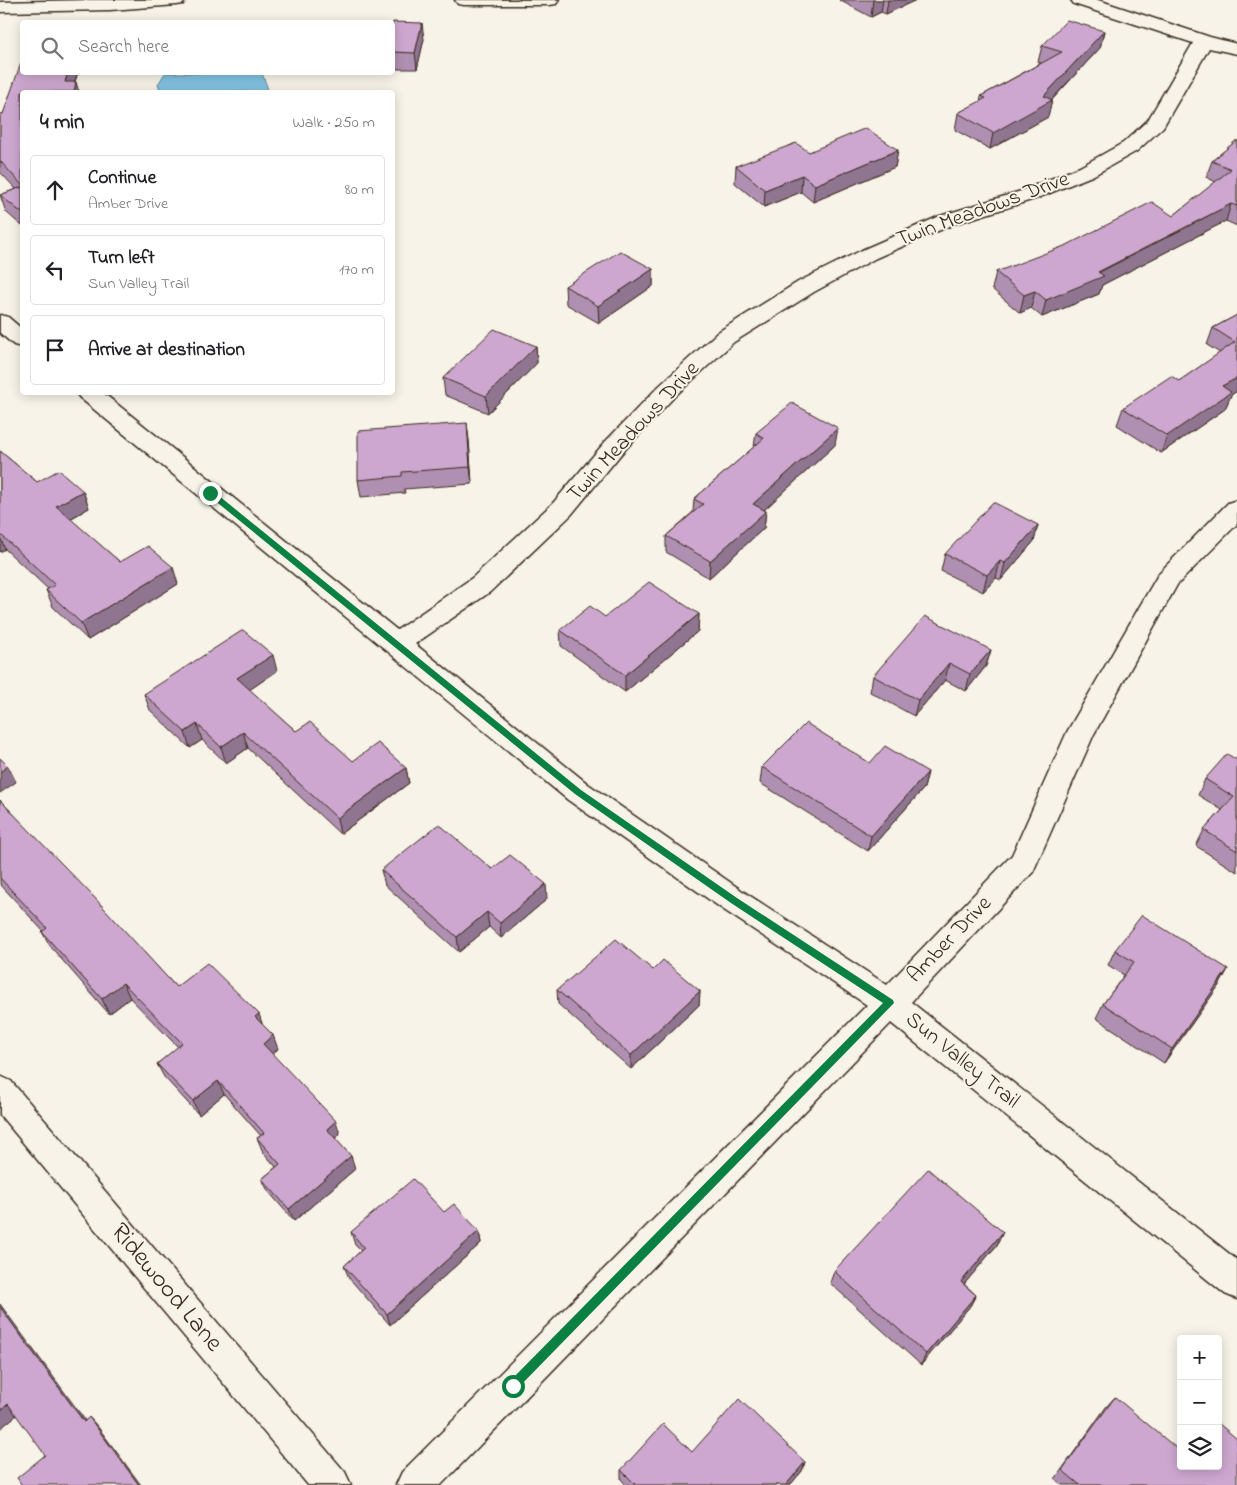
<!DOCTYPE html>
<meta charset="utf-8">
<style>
:root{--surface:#fff;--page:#f6f6f6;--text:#202124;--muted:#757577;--line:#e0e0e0}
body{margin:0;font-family:"Indie Flower",sans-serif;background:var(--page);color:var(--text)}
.controls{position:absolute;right:15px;bottom:15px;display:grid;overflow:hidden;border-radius:5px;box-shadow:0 2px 12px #0003}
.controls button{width:45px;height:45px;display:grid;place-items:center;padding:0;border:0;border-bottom:1px solid var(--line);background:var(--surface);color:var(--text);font:25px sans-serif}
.stop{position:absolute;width:15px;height:15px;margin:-11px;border:4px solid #0b8043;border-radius:50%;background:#fff}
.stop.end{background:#0b8043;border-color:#fff;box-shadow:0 1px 5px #0008}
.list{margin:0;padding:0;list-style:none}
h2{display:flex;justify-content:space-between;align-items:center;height:65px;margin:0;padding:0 20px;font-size:21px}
h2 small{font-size:16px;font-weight:400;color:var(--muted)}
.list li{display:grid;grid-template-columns:32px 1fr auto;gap:15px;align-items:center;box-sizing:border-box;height:70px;margin:0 10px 10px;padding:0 10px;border:1px solid var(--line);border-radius:5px}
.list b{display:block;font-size:19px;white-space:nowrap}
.list p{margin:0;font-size:16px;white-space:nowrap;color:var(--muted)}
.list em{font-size:16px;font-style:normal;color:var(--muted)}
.icon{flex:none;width:28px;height:28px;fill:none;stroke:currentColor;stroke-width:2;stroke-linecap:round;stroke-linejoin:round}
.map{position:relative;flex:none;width:1237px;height:1485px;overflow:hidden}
.search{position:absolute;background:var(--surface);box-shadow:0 2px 12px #0003;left:20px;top:20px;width:375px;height:55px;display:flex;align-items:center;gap:12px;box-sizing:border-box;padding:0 18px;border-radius:5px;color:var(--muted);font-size:19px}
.panel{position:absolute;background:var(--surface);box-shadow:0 2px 12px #0003;left:20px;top:90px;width:375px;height:305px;border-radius:5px}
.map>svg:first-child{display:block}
.water{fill:#81c2e1;stroke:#658593}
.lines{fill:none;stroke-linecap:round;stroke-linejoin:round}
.minor-casing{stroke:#3b2a1e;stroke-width:3}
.minor{fill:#f7f3e8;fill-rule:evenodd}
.wall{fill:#b090b2;stroke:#3b2a1e}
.shaded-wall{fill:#907591;stroke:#3b2a1e}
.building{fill:#cda7cf;stroke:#3b2a1e}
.route{fill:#0b8043}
.labels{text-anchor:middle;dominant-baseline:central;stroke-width:4;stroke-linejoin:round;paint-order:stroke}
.street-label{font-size:22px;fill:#3b2a1e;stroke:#f7f3e8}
.near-street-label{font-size:26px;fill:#3b2a1e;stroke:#f7f3e8}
</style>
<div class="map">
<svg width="1237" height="1485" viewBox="0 0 1237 1485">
<rect width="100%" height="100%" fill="#f7f3e8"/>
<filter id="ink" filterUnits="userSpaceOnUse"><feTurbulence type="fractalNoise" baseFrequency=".02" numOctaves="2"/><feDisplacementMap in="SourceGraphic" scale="10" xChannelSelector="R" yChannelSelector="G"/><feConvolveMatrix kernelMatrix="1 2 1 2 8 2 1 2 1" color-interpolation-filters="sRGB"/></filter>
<g filter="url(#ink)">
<!-- water -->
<polygon class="water" points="165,73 262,73 269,92 161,92 158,84"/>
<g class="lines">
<defs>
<g id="minor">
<polygon points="93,0 186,0 183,4 177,5 110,10 0,12 0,2"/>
<polygon points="455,0 559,0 556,4 550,5 464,5 458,4"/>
<polygon points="1071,0 1098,0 1210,37 1237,44 1237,54 1209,48 1163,127 1137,151 1094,175 1035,199 954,224 876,258 814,292 734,342 674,397 621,454 571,515 490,592 415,644 588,784 744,892 887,985 1012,855 1067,732 1159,573 1228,503 1237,500 1237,524 1177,585 1094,734 1033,872 911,1002 1237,1260 1237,1299 1225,1294 891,1023 441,1485 396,1485 402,1472 867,1005 724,910 568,800 79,397 76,392 102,392 397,630 472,578 553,503 605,442 658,387 718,332 798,282 862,250 940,216 1021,191 1080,167 1123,143 1148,120 1193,43 1074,4"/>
<polygon points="0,315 8,317 22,329 22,347 14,345 0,333"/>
<polygon points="0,1076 11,1081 345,1472 351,1485 308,1485 0,1115"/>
</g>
</defs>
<!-- minor casing -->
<use href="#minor" class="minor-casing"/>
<!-- minor -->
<use href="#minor" class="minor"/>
</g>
<!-- wall -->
<g class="wall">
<polygon points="839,0 916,0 886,14 881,12 871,17"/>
<polygon points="392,24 424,39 417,69 392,69"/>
<polygon points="1104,31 1100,48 1052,100 1048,117 990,149 955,130 958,113 980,102 981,96 1041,63 1038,62 1042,46"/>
<polygon points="22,72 78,72 75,82 22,92 22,226 6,212 0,195 16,189 0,172 0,114 3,114"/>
<polygon points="1237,140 1237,226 1226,221 1102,285 1099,294 1042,317 1031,308 1020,313 992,289 996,272 1173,216 1216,182 1206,177 1212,161"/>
<polygon points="898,150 895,167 813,202 801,192 764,207 735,183 736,166 809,152"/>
<polygon points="653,269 653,286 599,323 566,304 565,286"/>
<polygon points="1237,315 1237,391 1231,395 1225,409 1161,453 1117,425 1123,408 1179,381 1220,353 1207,345 1213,328"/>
<polygon points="536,346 537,363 488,413 445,395 443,378"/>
<polygon points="756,433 835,445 764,510 766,511 764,528 709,578 666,552 666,536 693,512 694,499 754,447"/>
<polygon points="469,440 472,484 404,489 405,493 361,497 358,480"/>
<polygon points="0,451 37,482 83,491 89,508 70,519 120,562 178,584 88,640 53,607 46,590 48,589 5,549 0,552"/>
<polygon points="1038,525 1034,541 1001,580 996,578 983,592 941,571 945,554"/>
<polygon points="699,614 698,631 625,692 561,646 560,630 605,617"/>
<polygon points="991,650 986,666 966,691 945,680 914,716 870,692 873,676"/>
<polygon points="277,671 249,690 296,731 353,761 406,768 409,783 340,834 248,748 226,763 202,740 190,748 150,710 144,694"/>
<polygon points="1237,760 1237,872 1196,846 1204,830 1222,810 1198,795 1205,779"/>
<polygon points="870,763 928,772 924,788 868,851 760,783 762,767"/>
<polygon points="0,800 176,987 262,1024 278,1049 272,1054 340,1134 335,1139 351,1156 355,1169 294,1221 268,1191 262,1179 276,1167 263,1152 257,1138 261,1136 224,1094 199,1115 164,1077 157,1064 178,1047 130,998 109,1014 50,946 42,932 43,931 0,884"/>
<polygon points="492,869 547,899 501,938 489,927 459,952 385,885 381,870"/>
<polygon points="1115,950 1228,969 1220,984 1164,1063 1096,1018 1103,1004 1124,975 1108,965"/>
<polygon points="653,970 700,991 699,1005 631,1069 558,1004 557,990"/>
<polygon points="444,1212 479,1231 481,1243 390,1325 349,1278 344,1266 361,1251 355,1245 351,1232"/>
<polygon points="1003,1232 997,1245 964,1284 976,1295 970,1306 921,1365 830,1283 834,1271"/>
<polygon points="1115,1397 1181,1466 1237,1485 1062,1485 1055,1479 1106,1407"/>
<polygon points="692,1452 805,1462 802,1471 790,1485 626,1485 621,1479 621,1470"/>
</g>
<!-- shaded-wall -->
<g class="shaded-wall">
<polygon points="873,0 883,0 881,12 871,17"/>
<polygon points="888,0 916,0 886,14"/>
<polygon points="422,23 424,39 417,69 415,53"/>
<polygon points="1104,31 1100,48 1051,100 1052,100 1048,117 990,149 993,133 1044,96"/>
<polygon points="68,72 78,72 71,92 65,82"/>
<polygon points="76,82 79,92 74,92"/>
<polygon points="898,150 895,167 813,202 815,185"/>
<polygon points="802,175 801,192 764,207 765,190"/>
<polygon points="1231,204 1226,221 1102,285 1099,294 1042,317 1046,300"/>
<polygon points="653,269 653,286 599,323 598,306"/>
<polygon points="1035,291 1031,308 1020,313 1024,295"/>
<polygon points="536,346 537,363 488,413 486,396"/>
<polygon points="1237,378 1237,391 1231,395 1225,409 1161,453 1167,436 1222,386"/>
<polygon points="467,423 469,440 472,484 470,467"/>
<polygon points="838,428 835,445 752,521 753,504"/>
<polygon points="83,491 89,508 63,523 56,506"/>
<polygon points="766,511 764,528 709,578 710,561"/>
<polygon points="1038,525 1034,541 1001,580 1005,563"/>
<polygon points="0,537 5,549 0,552"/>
<polygon points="1000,561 996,578 983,592 987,575"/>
<polygon points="173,567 178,584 88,640 81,623"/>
<polygon points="699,614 698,631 625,692 625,675"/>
<polygon points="991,650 986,666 966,691 970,674"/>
<polygon points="273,655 277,671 242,695 237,678"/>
<polygon points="949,663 945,680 914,716 918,700"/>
<polygon points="197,724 202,740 190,748 185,732"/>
<polygon points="243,732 248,748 226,763 221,747"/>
<polygon points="8,766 16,782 0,793 0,772"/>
<polygon points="406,768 409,783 340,834 337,818"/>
<polygon points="928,772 924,788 868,851 871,836"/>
<polygon points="546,884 547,899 501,938 500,923"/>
<polygon points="487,912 489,927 459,952 457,937"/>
<polygon points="1228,969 1220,984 1164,1063 1172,1049"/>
<polygon points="123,983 130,998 109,1014 102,999"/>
<polygon points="700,991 699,1005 631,1069 631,1055"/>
<polygon points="259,1014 264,1029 255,1017"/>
<polygon points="273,1035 278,1049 268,1057 263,1044"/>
<polygon points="218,1081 224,1094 199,1115 193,1101"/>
<polygon points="336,1121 340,1134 331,1142 327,1129"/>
<polygon points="351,1156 355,1169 294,1221 289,1209"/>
<polygon points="479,1231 481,1243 390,1325 387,1314"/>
<polygon points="1003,1232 997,1245 956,1294 961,1282"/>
<polygon points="976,1295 970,1306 921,1365 926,1354"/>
<polygon points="0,1304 93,1431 84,1422 0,1307"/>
<polygon points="8,1404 18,1414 0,1429 0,1411"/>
<polygon points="89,1417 98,1427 141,1485 139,1485"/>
<polygon points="805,1462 802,1471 790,1485 786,1485"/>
</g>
<!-- building -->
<g class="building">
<polygon points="1067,20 1104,31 1044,96 1052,100 993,133 958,113 986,98 981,96 1062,52 1042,46"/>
<polygon points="393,22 422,23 415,53 392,52"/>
<polygon points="22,60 22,72 68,72 65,82 76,82 74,92 22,92 22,185 0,161 0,114 3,114"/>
<polygon points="866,128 898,150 815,185 802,175 765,190 736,166 796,143 809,152"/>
<polygon points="1237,140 1237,206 1231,204 1098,272 1104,276 1046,300 1035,291 1024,295 996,272 1067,245 1152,202 1173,216 1231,169 1212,161"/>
<polygon points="22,187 22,213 0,195"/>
<polygon points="620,251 653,269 598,306 565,286"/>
<polygon points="1237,315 1237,378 1222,386 1231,392 1167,436 1123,408 1171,376 1179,381 1235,342 1213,328"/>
<polygon points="494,329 536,346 486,396 443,378"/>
<polygon points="792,403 838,428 753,504 766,511 710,561 666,536 703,504 694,499 764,438 756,433"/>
<polygon points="467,423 470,467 402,472 402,476 358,480 358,431"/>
<polygon points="0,451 37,482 59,470 83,491 56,506 120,562 148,546 173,567 81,623 46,590 55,585 0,534"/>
<polygon points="993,502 1038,525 1005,563 1000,561 987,575 945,554"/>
<polygon points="649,582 699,614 625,675 560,630 590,606 605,617"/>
<polygon points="925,616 991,650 970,674 949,663 918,700 873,676"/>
<polygon points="243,630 273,655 237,678 296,731 310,722 353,761 378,743 406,768 337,818 243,732 221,747 197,724 185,732 144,694"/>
<polygon points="806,723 870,763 885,746 928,772 871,836 762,767"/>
<polygon points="1227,754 1237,760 1237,851 1204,830 1234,797 1205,779"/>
<polygon points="0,758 8,766 0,772"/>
<polygon points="0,800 93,896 176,987 207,963 259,1014 255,1017 273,1035 263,1044 336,1121 327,1129 351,1156 289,1209 262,1179 280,1164 257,1138 264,1133 218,1081 193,1101 157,1064 182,1043 123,983 102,999 42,932 47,928 0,878"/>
<polygon points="439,824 492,869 510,855 546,884 500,923 487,912 457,937 381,870"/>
<polygon points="1142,915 1228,969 1172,1049 1103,1004 1134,962 1115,950"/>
<polygon points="616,939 653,970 663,960 700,991 631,1055 557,990"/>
<polygon points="928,1169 1003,1232 961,1282 976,1295 926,1354 834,1271"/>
<polygon points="413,1179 444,1212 454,1204 479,1231 387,1314 344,1266 364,1248 351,1232"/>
<polygon points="0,1307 84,1422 89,1417 139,1485 22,1485 17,1478 45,1455 8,1404 0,1411"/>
<polygon points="1115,1397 1181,1452 1181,1466 1218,1466 1218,1423 1237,1439 1237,1485 1080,1485 1062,1470"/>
<polygon points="739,1399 805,1462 786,1485 636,1485 621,1470 663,1424 692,1452"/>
</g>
</g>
<!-- route -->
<polygon class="route" points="208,491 213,491 581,790 737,898 893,1000 894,1003 517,1389 513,1391 509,1389 507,1386 509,1382 883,1003 731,903 575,794 208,495"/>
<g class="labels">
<!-- street labels -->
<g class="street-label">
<text transform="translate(983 210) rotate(-20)">Twin Meadows Drive</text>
<text transform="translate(634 432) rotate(-47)">Twin Meadows Drive</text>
<text transform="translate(950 940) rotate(-46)">Amber Drive</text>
<text transform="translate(962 1061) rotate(39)">Sun Valley Trail</text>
</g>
<!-- near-street labels -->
<g class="near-street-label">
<text transform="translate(166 1288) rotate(50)">Ridewood Lane</text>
</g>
</g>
</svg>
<div class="controls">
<button>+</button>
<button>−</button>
<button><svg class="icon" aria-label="layers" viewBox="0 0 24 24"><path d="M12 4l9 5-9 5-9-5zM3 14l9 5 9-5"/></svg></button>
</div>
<div class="stop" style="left:513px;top:1386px"></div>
<div class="stop end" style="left:210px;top:493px"></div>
<div class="search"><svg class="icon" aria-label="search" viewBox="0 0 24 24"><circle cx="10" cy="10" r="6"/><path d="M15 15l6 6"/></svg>Search here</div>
<section class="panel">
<h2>4 min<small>Walk · 250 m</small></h2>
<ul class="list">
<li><svg class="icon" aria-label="ahead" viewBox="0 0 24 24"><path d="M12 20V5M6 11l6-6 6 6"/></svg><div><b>Continue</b><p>Amber Drive</p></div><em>80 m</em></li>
<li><svg class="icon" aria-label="left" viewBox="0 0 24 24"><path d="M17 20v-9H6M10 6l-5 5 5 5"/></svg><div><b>Turn left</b><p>Sun Valley Trail</p></div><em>170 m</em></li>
<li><svg class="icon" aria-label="arrive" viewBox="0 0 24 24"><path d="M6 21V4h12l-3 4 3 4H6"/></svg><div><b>Arrive at destination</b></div></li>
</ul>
</section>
</div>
